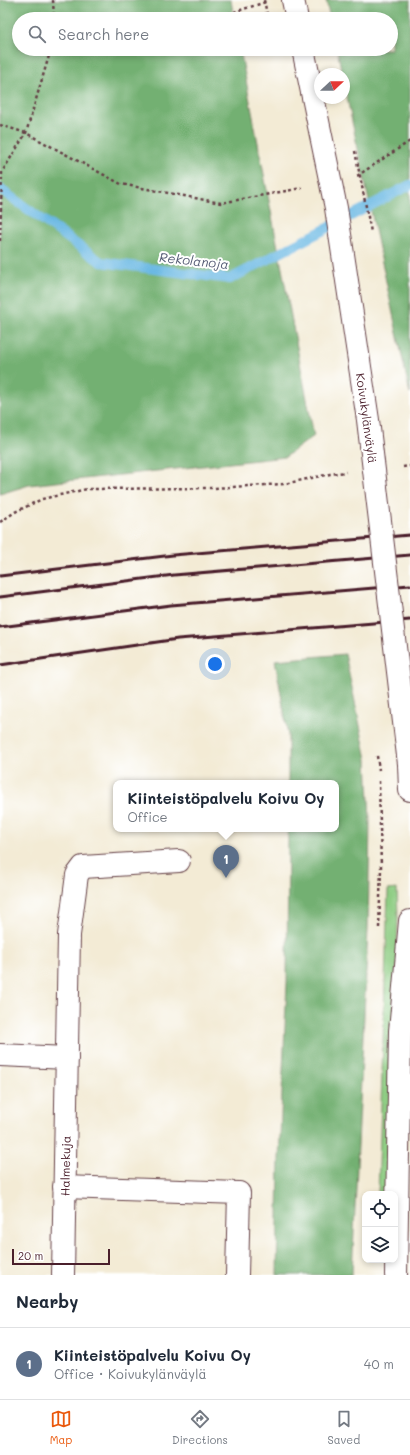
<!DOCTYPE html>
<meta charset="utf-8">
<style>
:root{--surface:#fff;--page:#f2f2f3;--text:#1f2937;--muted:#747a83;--line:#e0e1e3;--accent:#ea580c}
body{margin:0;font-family:Mali,sans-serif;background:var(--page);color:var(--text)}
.controls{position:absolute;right:12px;bottom:12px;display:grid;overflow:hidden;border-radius:8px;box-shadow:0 2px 6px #0003}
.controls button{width:36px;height:36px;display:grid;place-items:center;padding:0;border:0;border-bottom:1px solid var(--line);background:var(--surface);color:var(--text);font:20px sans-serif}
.compass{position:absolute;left:314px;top:68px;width:36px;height:36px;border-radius:50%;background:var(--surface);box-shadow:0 2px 6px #0003;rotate:68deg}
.scale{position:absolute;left:12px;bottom:10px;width:98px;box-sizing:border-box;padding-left:4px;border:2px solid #4a1f2b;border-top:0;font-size:11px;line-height:14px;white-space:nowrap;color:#4a1f2b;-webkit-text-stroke:3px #fff;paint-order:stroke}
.you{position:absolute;left:215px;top:664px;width:14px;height:14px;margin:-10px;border:3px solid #fff;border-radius:50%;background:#1a73e8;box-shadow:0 0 0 6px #1a73e833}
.badge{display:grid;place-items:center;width:26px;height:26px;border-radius:50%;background:var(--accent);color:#fff;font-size:13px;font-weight:700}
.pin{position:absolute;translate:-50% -33px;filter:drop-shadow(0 1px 2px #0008)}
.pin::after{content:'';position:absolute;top:21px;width:14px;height:12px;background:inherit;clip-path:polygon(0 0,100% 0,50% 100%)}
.popup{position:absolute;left:113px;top:780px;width:226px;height:52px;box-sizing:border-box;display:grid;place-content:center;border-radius:8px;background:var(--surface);filter:drop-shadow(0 1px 3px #0005);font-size:13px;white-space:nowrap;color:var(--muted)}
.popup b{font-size:15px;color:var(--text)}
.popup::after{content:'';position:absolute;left:50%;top:100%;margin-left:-8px;border:8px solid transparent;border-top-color:var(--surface)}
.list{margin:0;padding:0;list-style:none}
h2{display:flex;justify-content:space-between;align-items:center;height:52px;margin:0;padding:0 16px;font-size:17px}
h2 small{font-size:13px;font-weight:400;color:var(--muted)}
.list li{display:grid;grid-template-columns:26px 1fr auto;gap:12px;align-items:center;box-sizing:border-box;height:72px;padding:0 16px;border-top:1px solid var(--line)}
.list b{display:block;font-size:15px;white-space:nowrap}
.list p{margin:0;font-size:13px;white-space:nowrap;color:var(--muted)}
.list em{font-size:13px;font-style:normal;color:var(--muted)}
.icon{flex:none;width:22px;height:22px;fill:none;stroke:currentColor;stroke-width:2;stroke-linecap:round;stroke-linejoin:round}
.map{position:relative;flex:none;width:410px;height:1275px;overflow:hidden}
.search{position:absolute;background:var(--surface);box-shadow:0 2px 6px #0003;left:12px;right:12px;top:12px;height:44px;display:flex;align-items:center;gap:10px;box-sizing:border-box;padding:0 14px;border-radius:22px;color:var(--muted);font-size:15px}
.sheet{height:124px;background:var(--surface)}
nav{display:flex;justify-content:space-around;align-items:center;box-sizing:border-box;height:56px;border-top:1px solid var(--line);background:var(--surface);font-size:11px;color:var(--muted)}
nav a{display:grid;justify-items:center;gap:2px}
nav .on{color:var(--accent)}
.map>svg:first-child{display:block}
.green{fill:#8fcd84;stroke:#6c7658}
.forest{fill:#73b072;stroke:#5e684e}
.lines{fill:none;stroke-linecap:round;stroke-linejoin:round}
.stream{stroke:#69b8e3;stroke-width:10}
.minor-casing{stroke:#633e44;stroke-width:24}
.major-casing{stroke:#633e44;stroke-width:24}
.path{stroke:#633e44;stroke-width:2.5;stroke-dasharray:3 3;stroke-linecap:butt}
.minor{stroke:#fff;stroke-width:22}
.major{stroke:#fff;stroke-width:22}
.rail{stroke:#4a1f2b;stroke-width:3}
.major-bridge-casing{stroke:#633e44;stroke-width:24;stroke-linecap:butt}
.path-bridge{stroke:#633e44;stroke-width:2.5;stroke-dasharray:3 3;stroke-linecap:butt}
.major-bridge{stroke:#fff;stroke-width:22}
.labels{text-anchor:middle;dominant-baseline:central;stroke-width:4;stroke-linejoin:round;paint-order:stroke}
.street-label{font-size:12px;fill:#4a1f2b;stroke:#fff}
.water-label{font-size:13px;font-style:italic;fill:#565c75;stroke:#fff}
</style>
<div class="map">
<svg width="410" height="1275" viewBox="0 0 410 1275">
<rect width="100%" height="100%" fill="#fff"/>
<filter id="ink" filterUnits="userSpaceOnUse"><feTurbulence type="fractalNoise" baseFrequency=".025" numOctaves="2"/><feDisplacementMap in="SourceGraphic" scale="8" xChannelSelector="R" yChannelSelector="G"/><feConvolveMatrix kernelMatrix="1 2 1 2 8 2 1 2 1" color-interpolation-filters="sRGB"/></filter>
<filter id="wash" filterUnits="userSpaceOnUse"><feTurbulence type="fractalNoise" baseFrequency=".012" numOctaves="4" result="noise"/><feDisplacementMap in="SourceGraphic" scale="16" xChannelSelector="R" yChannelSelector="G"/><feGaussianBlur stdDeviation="0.9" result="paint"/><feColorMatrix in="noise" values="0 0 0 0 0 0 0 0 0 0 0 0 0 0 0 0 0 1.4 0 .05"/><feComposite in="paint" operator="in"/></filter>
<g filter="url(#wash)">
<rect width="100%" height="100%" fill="#f3ebd5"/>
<!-- green -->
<polygon class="green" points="397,889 398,916 391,1194 378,1194 388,890"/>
<!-- forest -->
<g class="forest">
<polygon points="0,0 231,0 234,19 19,19 19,49 240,49 314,436 285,457 29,485 0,494"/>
<polygon points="326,0 410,0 410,394 344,84 344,74 342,74 337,49 391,49 391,19 330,19"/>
<polygon points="345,654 367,759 370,821 368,929 352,1275 277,1275 279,1158 287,982 288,829 336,829 336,783 288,783 288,735 275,660"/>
</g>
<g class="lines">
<!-- stream -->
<polyline class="stream" points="0,189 101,262 230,279 410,185"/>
</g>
</g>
<g filter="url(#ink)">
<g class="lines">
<defs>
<g id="minor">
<polyline points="0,1055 67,1058"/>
<polyline points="64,1187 239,1193 237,1275"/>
<polyline points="63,1275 69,935 77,875 83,867 179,861"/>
</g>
<g id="major">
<polyline points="293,0 297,19"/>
<polyline points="409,764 410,790"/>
<polyline points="396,1275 400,1031 410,921"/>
</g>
</defs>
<!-- minor casing -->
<use href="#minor" class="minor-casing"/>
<!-- major casing -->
<use href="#major" class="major-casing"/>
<!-- path -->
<g class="path">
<polyline points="53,0 54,19"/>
<polyline points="114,19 231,13 266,2"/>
<polyline points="0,125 26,133 121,184 221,203 302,188"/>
<polyline points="357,176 410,141"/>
<polyline points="0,241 2,172 26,133 51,49"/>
<polyline points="403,467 410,466"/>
<polyline points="0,522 15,512 42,499 87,489 213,488 284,484 330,474 346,472"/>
<polyline points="379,928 381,868 379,781"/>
</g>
<!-- minor -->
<use href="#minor" class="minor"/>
<!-- major -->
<use href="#major" class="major"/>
<!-- rail -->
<g class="rail">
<polyline points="0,576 173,555 410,535"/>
<polyline points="0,597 174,575 410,555"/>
<polyline points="0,627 171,605 410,585"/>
<polyline points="0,665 178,639 410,620"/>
</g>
<defs>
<polyline id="major-bridge" points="303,49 336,208 368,420 409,764"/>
</defs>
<!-- major-bridge casing -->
<use href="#major-bridge" class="major-bridge-casing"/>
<!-- path-bridge -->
<g class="path-bridge">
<polyline points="264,0 268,19"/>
<polyline points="355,151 371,232"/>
<polyline points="377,756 379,770"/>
</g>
<!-- major-bridge -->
<use href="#major-bridge" class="major-bridge"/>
</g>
</g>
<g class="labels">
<!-- street labels -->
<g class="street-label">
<text transform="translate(367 418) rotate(82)">Koivukylänväylä</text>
<text transform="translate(65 1166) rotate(-89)">Halmekuja</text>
</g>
<!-- water labels -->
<g class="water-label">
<text transform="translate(194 260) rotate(6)">Rekolanoja</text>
</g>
</g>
</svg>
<div class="controls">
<button><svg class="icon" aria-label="locate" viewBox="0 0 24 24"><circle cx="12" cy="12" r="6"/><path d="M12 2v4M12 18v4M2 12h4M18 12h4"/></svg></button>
<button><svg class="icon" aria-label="layers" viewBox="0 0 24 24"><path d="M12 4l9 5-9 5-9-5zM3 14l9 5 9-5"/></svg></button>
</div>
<svg class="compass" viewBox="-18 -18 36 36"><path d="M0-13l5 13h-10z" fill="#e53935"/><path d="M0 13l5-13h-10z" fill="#747a83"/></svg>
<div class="scale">20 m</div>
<div class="you"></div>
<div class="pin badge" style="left:226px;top:878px;background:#5c6f8a">1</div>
<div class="popup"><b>Kiinteistöpalvelu Koivu Oy</b>Office</div>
<div class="search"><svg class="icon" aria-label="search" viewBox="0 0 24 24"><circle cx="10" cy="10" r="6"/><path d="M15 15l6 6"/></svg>Search here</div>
</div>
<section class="sheet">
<h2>Nearby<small></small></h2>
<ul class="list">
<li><span class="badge" style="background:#5c6f8a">1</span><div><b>Kiinteistöpalvelu Koivu Oy</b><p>Office · Koivukylänväylä</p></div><em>40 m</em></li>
</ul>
</section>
<nav>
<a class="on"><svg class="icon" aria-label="map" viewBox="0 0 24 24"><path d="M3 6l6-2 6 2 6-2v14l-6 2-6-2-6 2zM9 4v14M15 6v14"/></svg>Map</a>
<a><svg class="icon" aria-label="directions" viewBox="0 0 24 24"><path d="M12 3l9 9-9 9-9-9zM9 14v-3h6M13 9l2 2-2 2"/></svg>Directions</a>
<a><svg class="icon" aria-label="saved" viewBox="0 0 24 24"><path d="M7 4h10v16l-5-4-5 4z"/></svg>Saved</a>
</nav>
